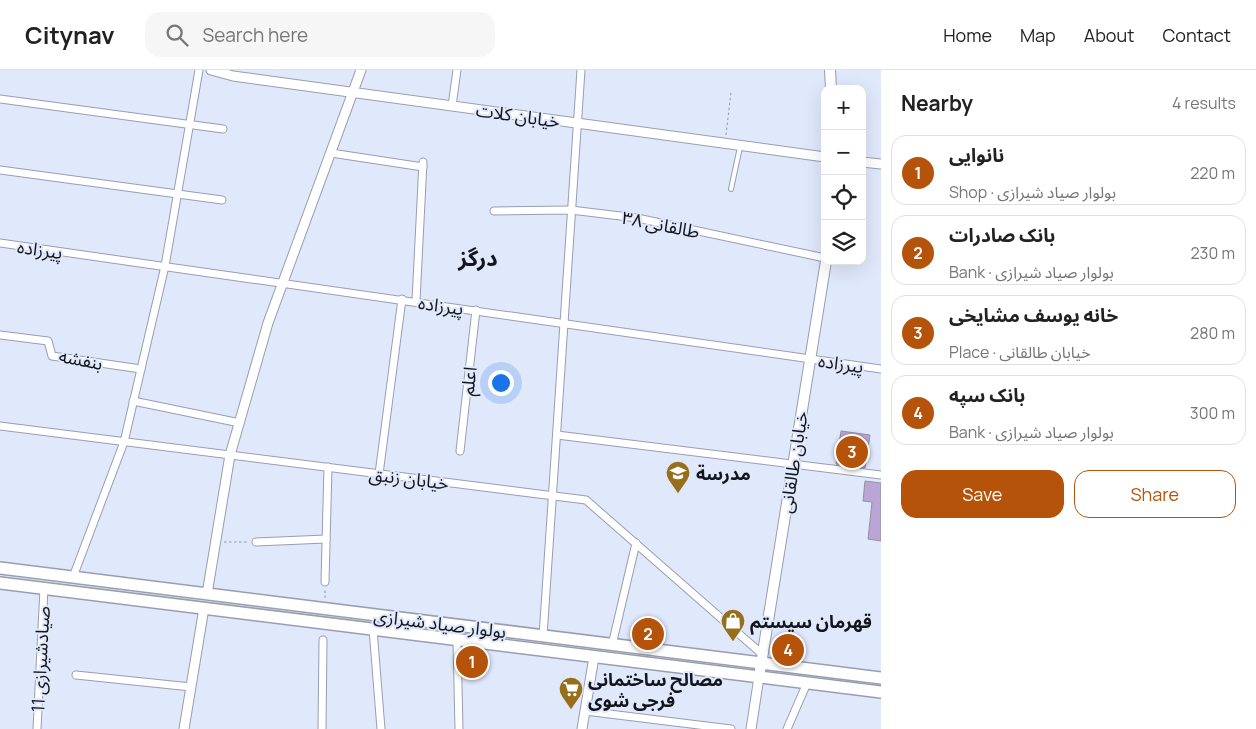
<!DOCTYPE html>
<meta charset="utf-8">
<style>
:root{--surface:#fff;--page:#f6f6f6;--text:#222;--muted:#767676;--line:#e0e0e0;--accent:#b45309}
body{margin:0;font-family:Manrope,"Noto Sans Arabic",sans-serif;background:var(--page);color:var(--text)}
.controls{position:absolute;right:15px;top:15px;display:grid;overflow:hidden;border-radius:10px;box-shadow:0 5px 20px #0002}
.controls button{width:45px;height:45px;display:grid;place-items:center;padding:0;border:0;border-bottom:1px solid var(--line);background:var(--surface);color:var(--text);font:25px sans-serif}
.you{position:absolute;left:500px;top:312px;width:18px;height:18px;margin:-12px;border:4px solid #fff;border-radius:50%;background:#1a73e8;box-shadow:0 0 0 8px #1a73e833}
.badge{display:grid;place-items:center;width:32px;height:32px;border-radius:50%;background:var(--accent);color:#fff;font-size:16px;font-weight:700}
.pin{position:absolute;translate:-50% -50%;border:2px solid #fff;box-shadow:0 1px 5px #0006}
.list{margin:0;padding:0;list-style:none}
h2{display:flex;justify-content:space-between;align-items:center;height:65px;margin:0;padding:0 20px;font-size:21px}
h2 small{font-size:16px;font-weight:400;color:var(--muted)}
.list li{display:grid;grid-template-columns:32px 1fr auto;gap:15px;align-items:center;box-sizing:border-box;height:70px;margin:0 10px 10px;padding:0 10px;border:1px solid var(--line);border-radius:15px}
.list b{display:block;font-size:19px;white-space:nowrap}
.list p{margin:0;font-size:16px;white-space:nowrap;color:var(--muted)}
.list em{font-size:16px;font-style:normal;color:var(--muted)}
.actions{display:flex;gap:10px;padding:15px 20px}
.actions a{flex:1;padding:11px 0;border:1px solid var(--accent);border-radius:15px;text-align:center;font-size:18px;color:var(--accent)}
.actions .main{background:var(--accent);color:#fff}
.icon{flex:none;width:28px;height:28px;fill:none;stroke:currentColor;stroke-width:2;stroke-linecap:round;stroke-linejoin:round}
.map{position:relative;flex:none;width:881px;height:659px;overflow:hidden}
header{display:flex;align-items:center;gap:30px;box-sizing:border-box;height:70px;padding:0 25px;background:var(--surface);border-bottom:1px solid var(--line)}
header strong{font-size:24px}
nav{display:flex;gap:28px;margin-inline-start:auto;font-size:18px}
.search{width:350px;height:45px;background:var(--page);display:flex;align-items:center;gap:12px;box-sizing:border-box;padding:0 18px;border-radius:15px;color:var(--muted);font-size:19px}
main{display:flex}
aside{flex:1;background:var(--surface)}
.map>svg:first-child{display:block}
.building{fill:#b9a6d5;stroke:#968fa1}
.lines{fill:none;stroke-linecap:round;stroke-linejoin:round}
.service-casing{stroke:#979eb0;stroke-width:6}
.minor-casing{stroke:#979eb0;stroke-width:9}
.tertiary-casing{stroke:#979eb0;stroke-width:11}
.secondary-casing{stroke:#979eb0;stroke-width:12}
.primary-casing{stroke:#979eb0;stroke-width:14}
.path{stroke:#9298a6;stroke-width:1;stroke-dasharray:2.5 2.5;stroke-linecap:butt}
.service{stroke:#fff;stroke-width:4}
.minor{stroke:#fff;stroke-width:7}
.tertiary{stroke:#fff;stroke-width:9}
.secondary{stroke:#fff;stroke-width:10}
.primary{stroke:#fff;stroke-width:11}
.labels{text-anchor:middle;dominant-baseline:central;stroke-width:4;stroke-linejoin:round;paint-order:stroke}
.street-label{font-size:18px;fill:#12151b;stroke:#e0e8fb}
.poi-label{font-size:18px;font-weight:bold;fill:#12151b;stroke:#e0e8fb;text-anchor:start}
.district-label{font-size:22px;font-weight:bold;fill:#12151b;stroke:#e0e8fb}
</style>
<header>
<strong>Citynav</strong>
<div class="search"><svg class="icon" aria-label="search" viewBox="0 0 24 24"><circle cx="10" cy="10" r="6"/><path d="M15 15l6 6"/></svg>Search here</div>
<nav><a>Home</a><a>Map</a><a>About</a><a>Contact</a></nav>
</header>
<main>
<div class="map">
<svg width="881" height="659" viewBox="0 0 881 659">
<rect width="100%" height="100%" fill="#e0e8fb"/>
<!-- building -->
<g class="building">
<polygon points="841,361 870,365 865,398 836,394"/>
<polygon points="865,411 881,413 881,471 868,469 872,432 863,431"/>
</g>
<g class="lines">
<defs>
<polyline id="service" points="731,119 740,77"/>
<g id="minor">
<polyline points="0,29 223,59"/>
<polyline points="452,36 457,0"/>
<polyline points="331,83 423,97"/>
<polyline points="0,100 222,130"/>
<polyline points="494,141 571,140 637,148 825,188"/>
<polyline points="0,173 881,299"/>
<polyline points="416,231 423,92"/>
<polyline points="0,265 48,271 52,286 141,299"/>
<polyline points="133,331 240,353"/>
<polyline points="0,356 586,430 762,584"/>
<polyline points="557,365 881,405"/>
<polyline points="460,381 476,240"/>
<polyline points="379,404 402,229"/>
<polyline points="256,472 326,469"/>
<polyline points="73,507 124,372 165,196 199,0"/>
<polyline points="325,512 328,397"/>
<polyline points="373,559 381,659"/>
<polyline points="543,566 581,0"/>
<polyline points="457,570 459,659"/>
<polyline points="612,575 636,473"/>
<polyline points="76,605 191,617"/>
<polyline points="585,641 731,659"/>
<polyline points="37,659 44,518"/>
<polyline points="322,659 323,570"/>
<polyline points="787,659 807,613"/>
</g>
<g id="tertiary">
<polyline points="211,0 233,6 825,87"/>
<polyline points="862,92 881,94"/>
<polyline points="207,524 230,385 268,253 361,0"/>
<polyline points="184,659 204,538"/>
<polyline points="582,659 594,587"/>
<polyline points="751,659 759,607"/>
</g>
<g id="secondary">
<polyline points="830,0 831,19"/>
<polyline points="759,607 826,191"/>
</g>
<g id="primary">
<polyline points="0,498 881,608"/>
<polyline points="0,513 881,622"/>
</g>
</defs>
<!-- service casing -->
<use href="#service" class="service-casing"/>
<!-- minor casing -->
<use href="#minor" class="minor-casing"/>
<!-- tertiary casing -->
<use href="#tertiary" class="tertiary-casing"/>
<!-- secondary casing -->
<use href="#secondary" class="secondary-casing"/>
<!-- primary casing -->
<use href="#primary" class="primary-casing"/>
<!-- path -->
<g class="path">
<polyline points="726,65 731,22"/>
<polyline points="224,472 247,472"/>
<polyline points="325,528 325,520"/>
</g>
<!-- service -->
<use href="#service" class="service"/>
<!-- minor -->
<use href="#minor" class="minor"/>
<!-- tertiary -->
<use href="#tertiary" class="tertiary"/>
<!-- secondary -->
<use href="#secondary" class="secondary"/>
<!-- primary -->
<use href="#primary" class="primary"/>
</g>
<!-- icons -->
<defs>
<symbol id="school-pin" viewBox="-11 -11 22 30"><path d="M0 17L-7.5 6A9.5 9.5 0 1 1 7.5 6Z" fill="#976e1a" stroke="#e0e8fb"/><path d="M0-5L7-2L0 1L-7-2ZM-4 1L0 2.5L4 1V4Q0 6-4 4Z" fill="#fff"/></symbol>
<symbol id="shop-pin" viewBox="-11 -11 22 30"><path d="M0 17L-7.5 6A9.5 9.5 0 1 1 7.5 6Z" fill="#976e1a" stroke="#e0e8fb"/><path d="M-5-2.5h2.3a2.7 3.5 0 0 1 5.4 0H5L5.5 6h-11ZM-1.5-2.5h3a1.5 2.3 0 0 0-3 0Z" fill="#fff"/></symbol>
<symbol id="supermarket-pin" viewBox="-11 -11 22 30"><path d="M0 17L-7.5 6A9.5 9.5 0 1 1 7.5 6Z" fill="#976e1a" stroke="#e0e8fb"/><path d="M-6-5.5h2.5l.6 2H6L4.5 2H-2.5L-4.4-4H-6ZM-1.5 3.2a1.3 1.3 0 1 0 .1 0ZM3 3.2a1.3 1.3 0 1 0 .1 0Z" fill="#fff"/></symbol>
</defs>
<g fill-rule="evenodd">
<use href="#school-pin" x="664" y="389" width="28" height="38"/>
<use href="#shop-pin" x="719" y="537" width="28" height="38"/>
<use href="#supermarket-pin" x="557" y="605" width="28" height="38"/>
</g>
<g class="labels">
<!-- street labels -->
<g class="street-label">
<text transform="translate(518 45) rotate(8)">خیابان کلات</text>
<text transform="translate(661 154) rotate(11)">طالقانی ۳۸</text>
<text transform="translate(40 179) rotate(8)">پیرزاده</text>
<text transform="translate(441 235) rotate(8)">پیرزاده</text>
<text transform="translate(81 289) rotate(11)">بنفشه</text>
<text transform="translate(841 293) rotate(8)">پیرزاده</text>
<text transform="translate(468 311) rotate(-83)">اعلم</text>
<text transform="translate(793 392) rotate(-81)">خیابان طالقانی</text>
<text transform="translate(409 408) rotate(7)">خیابان زنبق</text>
<text transform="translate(440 553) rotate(7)">بولوار صیاد شیرازی</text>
<text transform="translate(40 589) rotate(-87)">صیادشیرازی 11</text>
</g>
<!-- poi labels -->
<g class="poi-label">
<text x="696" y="403">مدرسة</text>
<text x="750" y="551">قهرمان سیستم</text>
<text x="588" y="609">مصالح ساختمانی<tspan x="588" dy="21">فرجی شوی</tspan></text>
</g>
<!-- district labels -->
<g class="district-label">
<text x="478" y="188">درگز</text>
</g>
</g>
</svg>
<div class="controls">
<button>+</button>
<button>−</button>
<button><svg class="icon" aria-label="locate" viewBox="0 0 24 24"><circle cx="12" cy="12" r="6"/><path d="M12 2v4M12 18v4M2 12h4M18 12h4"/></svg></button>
<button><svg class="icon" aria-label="layers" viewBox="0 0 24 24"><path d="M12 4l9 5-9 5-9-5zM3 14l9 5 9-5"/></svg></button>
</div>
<div class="you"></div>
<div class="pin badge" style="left:472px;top:592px">1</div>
<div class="pin badge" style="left:648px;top:564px">2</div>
<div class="pin badge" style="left:852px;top:382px">3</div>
<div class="pin badge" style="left:788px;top:580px">4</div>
</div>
<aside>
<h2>Nearby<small>4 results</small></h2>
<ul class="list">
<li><span class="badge">1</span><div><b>نانوایی</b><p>Shop · بولوار صیاد شیرازی</p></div><em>220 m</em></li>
<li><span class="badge">2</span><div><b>بانک صادرات</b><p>Bank · بولوار صیاد شیرازی</p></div><em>230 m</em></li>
<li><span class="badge">3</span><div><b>خانه یوسف مشایخی</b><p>Place · خیابان طالقانی</p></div><em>280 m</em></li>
<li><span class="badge">4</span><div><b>بانک سپه</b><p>Bank · بولوار صیاد شیرازی</p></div><em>300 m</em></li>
</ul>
<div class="actions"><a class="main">Save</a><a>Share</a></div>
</aside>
</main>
